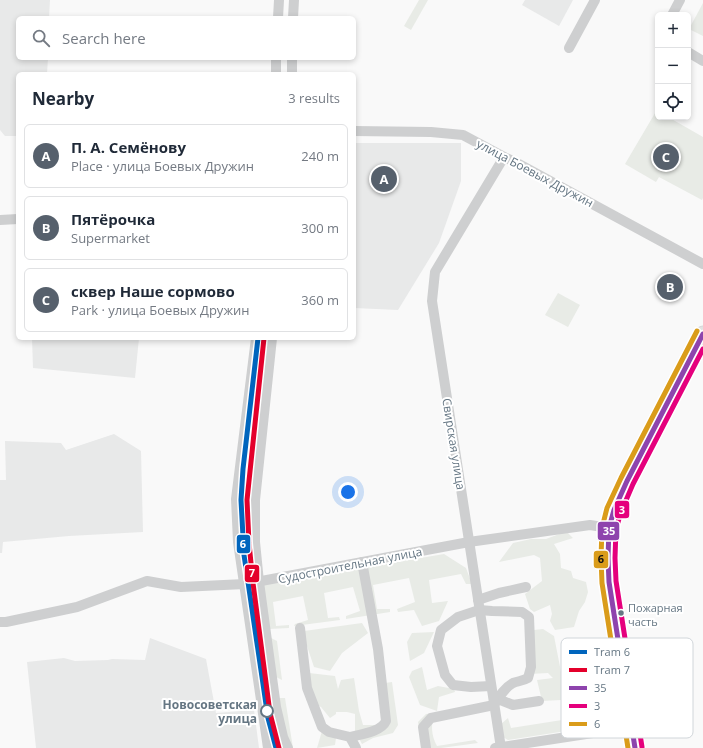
<!DOCTYPE html>
<meta charset="utf-8">
<style>
:root{--surface:#fff;--page:#f2f2f3;--text:#1f2937;--muted:#747a83;--line:#e0e1e3;--accent:#56606c}
body{margin:0;font-family:"Open Sans",sans-serif;background:var(--page);color:var(--text)}
.controls{position:absolute;right:12px;top:12px;display:grid;overflow:hidden;border-radius:6px;box-shadow:0 2px 6px #0003}
.controls button{width:36px;height:36px;display:grid;place-items:center;padding:0;border:0;border-bottom:1px solid var(--line);background:var(--surface);color:var(--text);font:20px sans-serif}
.you{position:absolute;left:348px;top:492px;width:14px;height:14px;margin:-10px;border:3px solid #fff;border-radius:50%;background:#1a73e8;box-shadow:0 0 0 6px #1a73e833}
.badge{display:grid;place-items:center;width:26px;height:26px;border-radius:50%;background:var(--accent);color:#fff;font-size:13px;font-weight:700}
.pin{position:absolute;translate:-50% -50%;border:2px solid #fff;box-shadow:0 1px 4px #0006}
.list{margin:0;padding:0;list-style:none}
h2{display:flex;justify-content:space-between;align-items:center;height:52px;margin:0;padding:0 16px;font-size:17px}
h2 small{font-size:13px;font-weight:400;color:var(--muted)}
.list li{display:grid;grid-template-columns:26px 1fr auto;gap:12px;align-items:center;box-sizing:border-box;height:64px;margin:0 8px 8px;padding:0 8px;border:1px solid var(--line);border-radius:6px}
.list b{display:block;font-size:15px;white-space:nowrap}
.list p{margin:0;font-size:13px;white-space:nowrap;color:var(--muted)}
.list em{font-size:13px;font-style:normal;color:var(--muted)}
.icon{flex:none;width:22px;height:22px;fill:none;stroke:currentColor;stroke-width:2;stroke-linecap:round;stroke-linejoin:round}
.map{position:relative;flex:none;width:703px;height:748px;overflow:hidden}
.search{position:absolute;background:var(--surface);box-shadow:0 2px 6px #0003;left:16px;top:16px;width:340px;height:44px;display:flex;align-items:center;gap:10px;box-sizing:border-box;padding:0 14px;border-radius:6px;color:var(--muted);font-size:15px}
.panel{position:absolute;background:var(--surface);box-shadow:0 2px 6px #0003;left:16px;top:72px;width:340px;height:268px;border-radius:6px}
.map>svg:first-child{display:block}
.built{fill:#e8e9e9}
.green{fill:#e8ebe6}
.lines{fill:none;stroke-linecap:round;stroke-linejoin:round}
.secondary-casing{stroke:#d5d6d7;stroke-width:17}
.minor{stroke:#cecfd0;stroke-width:10}
.secondary{stroke:#e1e2e2;stroke-width:15}
.bus-1-casing{stroke:#fff;stroke-width:8}
.bus-2-casing{stroke:#fff;stroke-width:8}
.bus-3-casing{stroke:#fff;stroke-width:8}
.bus-1{stroke:#8e44ad;stroke-width:5}
.bus-2{stroke:#e5007d;stroke-width:5}
.bus-3{stroke:#da9c1a;stroke-width:5}
.tram-1-casing{stroke:#fff;stroke-width:8}
.tram-2-casing{stroke:#fff;stroke-width:8}
.tram-1{stroke:#0065bd;stroke-width:5}
.tram-2{stroke:#e4002b;stroke-width:5}
.bus-dot{fill:#657683;stroke:#fff;stroke-width:1.5}
.stop-dot{fill:#fff;stroke:#657683;stroke-width:2}
.labels{text-anchor:middle;dominant-baseline:central;stroke-width:4;stroke-linejoin:round;paint-order:stroke}
.bus-label{font-size:11px;fill:#657683;stroke:#fff;text-anchor:start}
.street-label{font-size:12px;fill:#657683;stroke:#fff}
.stop-label{font-size:12px;font-weight:bold;fill:#657683;stroke:#fff;text-anchor:end}
.key{fill:#fff;stroke:#d1d6da;stroke-width:1}
.key-label{font-size:11px;fill:#657683}
.line-badge{stroke:#fff;stroke-width:1.5}
.badge-label{font-size:11px;text-anchor:middle;font-weight:bold;fill:#fff}
.pale-badge-label{font-size:11px;text-anchor:middle;font-weight:bold;fill:#111}
</style>
<div class="map">
<svg width="703" height="748" viewBox="0 0 703 748">
<rect width="100%" height="100%" fill="#f9f9f9"/>
<!-- built -->
<g class="built">
<polygon points="0,0 50,0 49,18 18,18 18,58 48,58 47,74 18,74 18,136 5,136 0,130"/>
<polygon points="525,0 573,0 559,26 522,5"/>
<polygon points="354,143 461,143 461,181 439,243 398,310 354,308"/>
<polygon points="32,338 139,338 135,378 33,368"/>
<polygon points="114,434 141,451 143,532 69,536 3,542 2,553 0,553 0,480 6,480 5,441 61,443 66,450"/>
<polygon points="150,638 206,659 216,713 254,710 259,748 36,748 27,662 64,658 75,661 108,660 112,659 145,660"/>
</g>
<!-- green -->
<g class="green">
<polygon points="419,0 428,0 411,30 404,26"/>
<polygon points="703,3 703,36 689,29"/>
<polygon points="658,108 658,117 668,117 703,137 703,198 702,200 659,177 656,182 625,164"/>
<polygon points="558,293 580,305 568,327 545,315"/>
<polygon points="562,533 568,533 573,538 554,544 560,554 561,568 571,571 573,578 586,582 588,592 585,602 579,611 574,627 555,630 550,621 552,614 550,605 534,612 530,609 525,594 542,581 540,558 534,555 499,562 513,543 531,539 546,539"/>
<polygon points="444,554 466,568 472,584 466,584 461,574 429,580 432,603 448,601 439,621 422,626 414,610 398,612 397,609 415,602 409,578 373,585 377,609 390,609 390,612 346,619 346,616 360,611 353,587 324,593 328,618 339,617 340,620 294,626 295,624 308,620 303,596 273,602 276,626 289,625 289,628 269,629 263,585"/>
<polygon points="362,623 368,633 342,653 330,671 314,667 305,640 304,631"/>
<polygon points="543,629 554,636 562,677 583,668 587,677 592,717 592,727 508,740 503,737 501,724 508,718 511,728 562,720 561,700 542,701 537,680 553,678 548,673 530,674 534,630"/>
<polygon points="434,632 424,653 410,661 407,642 412,633"/>
<polygon points="269,637 277,641 282,680 274,676"/>
<polygon points="422,667 427,690 438,686 454,689 455,692 439,697 437,711 420,705 409,677 412,671"/>
<polygon points="309,673 335,676 338,689 341,680 354,678 359,711 363,725 374,725 376,727 383,719 385,683 392,682 398,725 393,733 373,738 362,744 355,731 355,714 347,712 336,712 336,714 330,718 321,707 306,700"/>
<polygon points="277,698 285,698 293,748 284,748"/>
<path d="M434 713C431 725 431 735 437 746L475 740 478 743 441 748H427L422 742 418 722 426 714Z"/>
<polygon points="322,731 336,738 335,745 317,748"/>
</g>
<g class="lines">
<defs>
<polyline id="secondary" points="635,748 609,582 608,558 609,528 614,510 627,481 703,334"/>
</defs>
<!-- secondary casing -->
<use href="#secondary" class="secondary-casing"/>
<!-- minor -->
<g class="minor">
<polyline points="672,15 680,0"/>
<polyline points="278,18 279,0"/>
<polyline points="293,18 294,0"/>
<polyline points="569,48 595,0"/>
<polyline points="688,52 703,61"/>
<polyline points="276,74 276,58"/>
<polyline points="292,74 292,58"/>
<polyline points="354,131 431,132 463,135 504,157 515,162 703,264"/>
<polyline points="0,220 18,219"/>
<polyline points="256,338 236,499 238,542 268,748"/>
<polyline points="272,338 255,500 255,542 259,582 276,707 283,737 288,748"/>
<polyline points="478,600 499,593 526,587"/>
<polyline points="0,622 6,622 77,607 147,581 181,587 245,584 469,542 590,525 609,528"/>
<polyline points="300,628 307,688 322,727 329,732 350,737 356,748"/>
<polyline points="498,699 513,705 539,701"/>
<path d="M350 737C361 734 381 732 386 721L378 649 362 562"/>
<path d="M426 748 423 727 431 718 494 705C499 697 504 688 513 683 518 681 523 681 528 678L531 667 529 617 522 612 492 611 479 610 458 617 441 630 437 646 445 675 453 685 471 687 491 686"/>
<polyline points="495,748 632,727"/>
<polyline points="501,748 432,301 435,272 504,157"/>
</g>
<!-- secondary -->
<use href="#secondary" class="secondary"/>
<defs>
<polyline id="bus-1" points="635,748 609,582 608,558 609,528 614,510 627,481 703,334"/>
<polyline id="bus-2" points="642,747 616,581 615,558 616,529 621,512 633,484 703,349"/>
<polyline id="bus-3" points="628,748 602,583 601,558 602,528 607,508 621,478 697,331"/>
</defs>
<!-- bus-1 casing -->
<use href="#bus-1" class="bus-1-casing"/>
<!-- bus-2 casing -->
<use href="#bus-2" class="bus-2-casing"/>
<!-- bus-3 casing -->
<use href="#bus-3" class="bus-3-casing"/>
<!-- bus-1 -->
<use href="#bus-1" class="bus-1"/>
<!-- bus-2 -->
<use href="#bus-2" class="bus-2"/>
<!-- bus-3 -->
<use href="#bus-3" class="bus-3"/>
<defs>
<polyline id="tram-1" points="258,338 243,469 241,500 244,555 268,718 276,748"/>
<polyline id="tram-2" points="264,338 247,500 249,543 253,583 270,713 279,748"/>
</defs>
<!-- tram-1 casing -->
<use href="#tram-1" class="tram-1-casing"/>
<!-- tram-2 casing -->
<use href="#tram-2" class="tram-2-casing"/>
<!-- tram-1 -->
<use href="#tram-1" class="tram-1"/>
<!-- tram-2 -->
<use href="#tram-2" class="tram-2"/>
</g>
<!-- markers -->
<circle class="bus-dot" cx="621" cy="613" r="3.5"/>
<circle class="stop-dot" cx="267" cy="711" r="6"/>
<g class="labels">
<!-- bus labels -->
<g class="bus-label">
<text x="628" y="607">Пожарная<tspan x="628" dy="14">часть</tspan></text>
</g>
<!-- street labels -->
<g class="street-label">
<text transform="translate(535 173) rotate(28)">улица Боевых Дружин</text>
<text transform="translate(454 444) rotate(81)">Свирская улица</text>
<text transform="translate(350 565) rotate(-11)">Судостроительная улица</text>
</g>
<!-- stop labels -->
<g class="stop-label">
<text x="257" y="704">Новосоветская<tspan x="257" dy="14">улица</tspan></text>
</g>
</g>
<!-- legend -->
<rect x="561" y="638" width="132" height="100" rx="6" class="key"/>
<rect x="569" y="650" width="18" height="4" fill="#0065bd"/>
<rect x="569" y="668" width="18" height="4" fill="#e4002b"/>
<rect x="569" y="686" width="18" height="4" fill="#8e44ad"/>
<rect x="569" y="704" width="18" height="4" fill="#e5007d"/>
<rect x="569" y="722" width="18" height="4" fill="#da9c1a"/>
<g class="key-label">
<text x="594" y="656">Tram 6</text>
<text x="594" y="674">Tram 7</text>
<text x="594" y="692">35</text>
<text x="594" y="710">3</text>
<text x="594" y="728">6</text>
</g>
<g class="line-badge">
<rect x="614" y="500" width="16" height="19" rx="4" fill="#e5007d"/>
<rect x="597" y="521" width="23" height="20" rx="4" fill="#8e44ad"/>
<rect x="236" y="534" width="15" height="20" rx="4" fill="#0065bd"/>
<rect x="593" y="550" width="16" height="19" rx="4" fill="#da9c1a"/>
<rect x="244" y="564" width="16" height="19" rx="4" fill="#e4002b"/>
</g>
<g class="badge-label">
<text x="622" y="514">3</text>
<text x="609" y="535">35</text>
<text x="243" y="548">6</text>
<text x="252" y="577">7</text>
</g>
<g class="pale-badge-label">
<text x="601" y="563">6</text>
</g>
</svg>
<div class="controls">
<button>+</button>
<button>−</button>
<button><svg class="icon" aria-label="locate" viewBox="0 0 24 24"><circle cx="12" cy="12" r="6"/><path d="M12 2v4M12 18v4M2 12h4M18 12h4"/></svg></button>
</div>
<div class="you"></div>
<div class="pin badge" style="left:384px;top:179px">A</div>
<div class="pin badge" style="left:670px;top:287px">B</div>
<div class="pin badge" style="left:666px;top:157px">C</div>
<div class="search"><svg class="icon" aria-label="search" viewBox="0 0 24 24"><circle cx="10" cy="10" r="6"/><path d="M15 15l6 6"/></svg>Search here</div>
<section class="panel">
<h2>Nearby<small>3 results</small></h2>
<ul class="list">
<li><span class="badge">A</span><div><b>П. А. Семёнову</b><p>Place · улица Боевых Дружин</p></div><em>240 m</em></li>
<li><span class="badge">B</span><div><b>Пятёрочка</b><p>Supermarket</p></div><em>300 m</em></li>
<li><span class="badge">C</span><div><b>сквер Наше сормово</b><p>Park · улица Боевых Дружин</p></div><em>360 m</em></li>
</ul>
</section>
</div>
